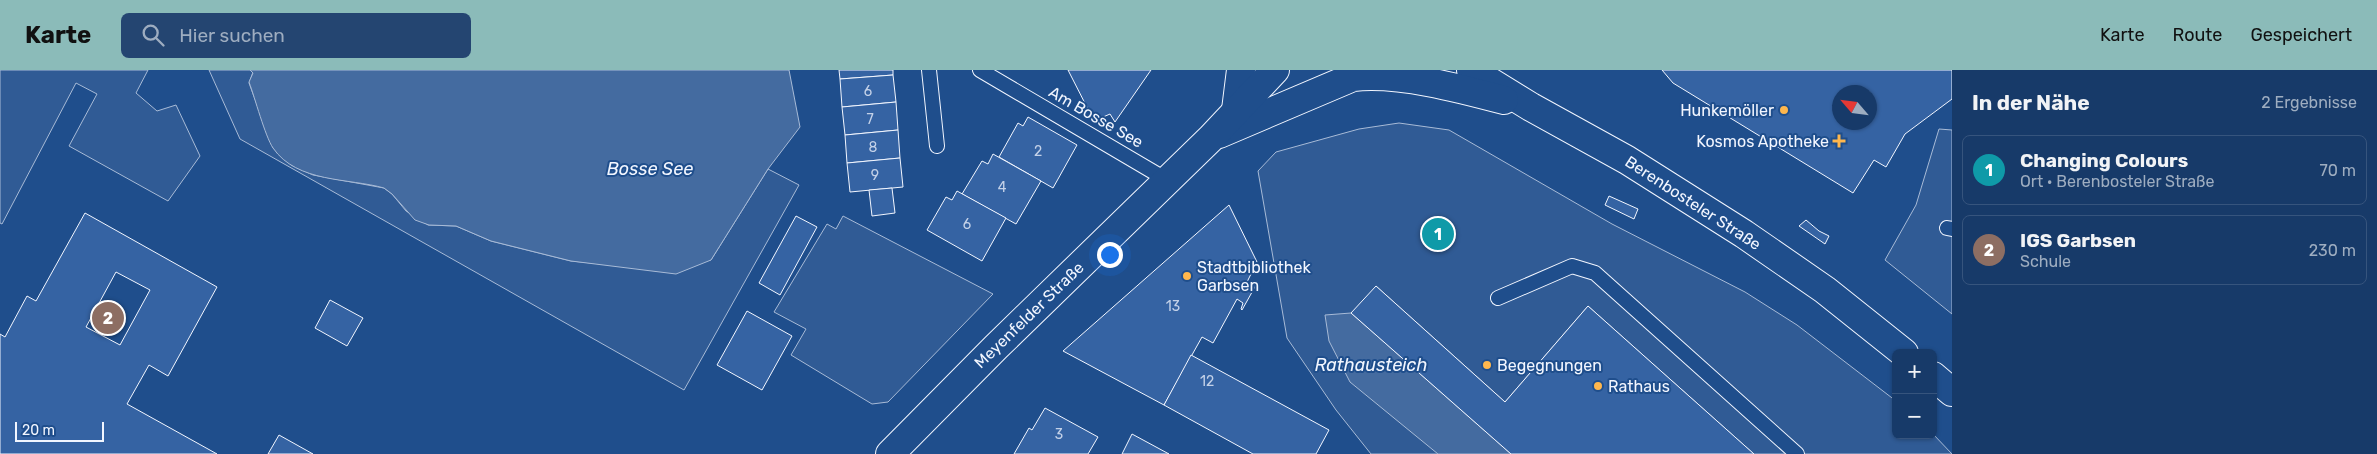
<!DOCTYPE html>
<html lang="de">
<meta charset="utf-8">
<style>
:root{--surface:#173a69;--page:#244571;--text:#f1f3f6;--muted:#9eadc0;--line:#36547d;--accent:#8bbbb9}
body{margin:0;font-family:Rubik,sans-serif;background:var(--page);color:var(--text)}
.controls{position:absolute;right:15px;bottom:15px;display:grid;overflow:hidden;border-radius:8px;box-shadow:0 1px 4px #0004}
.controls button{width:45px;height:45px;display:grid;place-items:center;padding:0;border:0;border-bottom:1px solid var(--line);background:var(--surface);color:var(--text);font:25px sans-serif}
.compass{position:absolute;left:1832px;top:15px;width:45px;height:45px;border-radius:50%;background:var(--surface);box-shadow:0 1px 4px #0004;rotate:298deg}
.scale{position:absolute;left:15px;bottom:12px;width:89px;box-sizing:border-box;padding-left:5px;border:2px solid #f2f6ff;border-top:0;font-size:14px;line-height:18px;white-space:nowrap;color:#f2f6ff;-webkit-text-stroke:4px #1f4e8c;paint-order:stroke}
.you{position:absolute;left:1109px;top:184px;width:18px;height:18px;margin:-12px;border:4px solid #fff;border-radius:50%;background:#1a73e8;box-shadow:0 0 0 8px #1a73e833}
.badge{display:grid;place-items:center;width:32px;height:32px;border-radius:50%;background:var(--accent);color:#fff;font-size:16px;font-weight:700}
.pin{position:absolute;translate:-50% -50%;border:2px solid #fff;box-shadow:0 1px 5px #0006}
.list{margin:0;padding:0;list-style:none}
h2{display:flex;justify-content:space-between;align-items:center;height:65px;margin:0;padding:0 20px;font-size:21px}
h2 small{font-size:16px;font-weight:400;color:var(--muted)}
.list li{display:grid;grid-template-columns:32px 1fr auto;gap:15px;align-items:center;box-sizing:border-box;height:70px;margin:0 10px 10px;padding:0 10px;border:1px solid var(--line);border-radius:8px}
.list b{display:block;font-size:19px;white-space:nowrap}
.list p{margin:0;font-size:16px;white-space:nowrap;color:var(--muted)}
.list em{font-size:16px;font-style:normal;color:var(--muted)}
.icon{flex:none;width:28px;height:28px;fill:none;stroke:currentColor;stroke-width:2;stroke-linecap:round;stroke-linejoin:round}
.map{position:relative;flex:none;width:1952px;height:384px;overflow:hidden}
header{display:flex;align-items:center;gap:30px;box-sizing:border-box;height:70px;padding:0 25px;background:var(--accent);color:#111}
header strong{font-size:24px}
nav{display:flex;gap:28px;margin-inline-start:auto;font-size:18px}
.search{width:350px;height:45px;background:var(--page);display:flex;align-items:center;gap:12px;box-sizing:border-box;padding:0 18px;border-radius:8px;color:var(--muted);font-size:19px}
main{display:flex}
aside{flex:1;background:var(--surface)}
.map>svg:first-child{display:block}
.built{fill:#305b95;stroke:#a8bbd7}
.water{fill:#446ba0;stroke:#a8bbd7}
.building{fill:#3563a3;stroke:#f2f6ff;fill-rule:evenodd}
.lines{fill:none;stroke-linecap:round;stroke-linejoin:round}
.lane-casing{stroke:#f2f6ff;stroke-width:16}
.secondary-casing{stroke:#f2f6ff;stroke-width:30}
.lane{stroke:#1f4e8c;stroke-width:14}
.secondary{stroke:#1f4e8c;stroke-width:28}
.poi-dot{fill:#ffb74d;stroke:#1f4e8c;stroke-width:2}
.labels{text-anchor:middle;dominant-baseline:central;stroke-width:4;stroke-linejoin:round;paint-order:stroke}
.number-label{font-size:14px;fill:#c3d1e8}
.poi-label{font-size:16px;fill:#f2f6ff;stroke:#1f4e8c;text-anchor:start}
.street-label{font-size:16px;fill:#f2f6ff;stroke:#1f4e8c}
.water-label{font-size:18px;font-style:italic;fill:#f2f6ff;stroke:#1f4e8c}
</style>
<header>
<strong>Karte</strong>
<div class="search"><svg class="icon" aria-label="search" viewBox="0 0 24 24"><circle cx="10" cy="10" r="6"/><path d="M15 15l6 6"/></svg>Hier suchen</div>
<nav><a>Karte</a><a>Route</a><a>Gespeichert</a></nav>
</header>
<main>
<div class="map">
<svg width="1952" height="384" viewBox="0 0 1952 384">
<rect width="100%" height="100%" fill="#1f4e8c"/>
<!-- built -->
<g class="built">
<polygon points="0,0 148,0 136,23 157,41 176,35 200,86 168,131 69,76 97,24 76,13 2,154 0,153"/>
<polygon points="209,0 250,0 253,2 249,13 273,78 291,95 313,105 384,118 392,124 406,141 428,155 456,156 491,171 571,191 622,196 711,190 768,99 799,115 684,320 240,69"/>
<polygon points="1399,53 1449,60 1612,154 1745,222 1797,255 1896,331 1896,365 1933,364 1952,384 1754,384 1588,236 1505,332 1376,216 1511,384 1371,384 1336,340 1287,268 1258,101 1276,82 1359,59"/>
<polygon points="1939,59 1952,60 1952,244 1885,190 1916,135"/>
<polygon points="843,146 993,224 888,332 872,334 791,285 806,259 774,242 827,154 836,159"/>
</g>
<!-- water -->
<g class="water">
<path d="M250 0H789L800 57 768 99 711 190 676 204 571 191 491 171 456 156 429 155 415 150 392 124 384 118C349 108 297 113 273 78 265 66 255 28 249 12L253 3Z"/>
<polygon points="1351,243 1511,384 1438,384 1350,312 1329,271 1325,245"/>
</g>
<!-- building -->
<g class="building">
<polygon points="839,0 893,0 893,5 840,9"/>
<polygon points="1068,0 1151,0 1115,52 1110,44 1094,51"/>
<path d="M1662 0H1952V29L1905 64 1886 97 1874 90 1853 123 1673 13ZM1840 22H1870V52H1840Z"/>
<polygon points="893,5 896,32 842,37 840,9"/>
<polygon points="896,32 898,60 845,65 842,37"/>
<polygon points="1028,47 1077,75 1053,118 999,87 1018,53 1023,56"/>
<polygon points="898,60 900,88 847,93 845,65"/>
<polygon points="993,84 1041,111 1016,154 962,124 982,91 988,94"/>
<polygon points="900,88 903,117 850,122 847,93"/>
<polygon points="892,118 895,143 872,146 869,120"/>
<polygon points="957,121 1006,148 982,191 927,160 946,127 952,130"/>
<polygon points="1609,126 1638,139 1634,149 1605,135"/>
<polygon points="1229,135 1257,192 1245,216 1251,219 1254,214 1256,215 1242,240 1241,239 1243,233 1237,229 1213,273 1202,267 1164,335 1063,281"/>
<path d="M85 143 217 217 168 306 149 295 127 334 217 384H0V264L5 267 27 226 36 231ZM116 202 150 220 120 275 86 257Z"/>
<polygon points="796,146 817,157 780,225 759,213"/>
<polygon points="1806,150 1819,161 1829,166 1825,174 1799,156"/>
<polygon points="1376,216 1505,332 1588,236 1754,384 1511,384 1351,243"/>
<polygon points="330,230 363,248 347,276 315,258"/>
<polygon points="747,241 792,266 762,320 717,295"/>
<polygon points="1191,285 1329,360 1316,384 1253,384 1164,335"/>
<polygon points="1045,338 1098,367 1088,384 1014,384 1029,358 1032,360"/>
<polygon points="1132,364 1169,384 1122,384"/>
<polygon points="279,365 313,384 268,384"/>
</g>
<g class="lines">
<defs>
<g id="lane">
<polyline points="929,0 937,76"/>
<polyline points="980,0 1167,110"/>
<polyline points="1947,158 1952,159"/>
<polyline points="1498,228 1572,196 1595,203 1797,384"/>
</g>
<g id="secondary">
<polyline points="1471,0 1531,37 1627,90 1744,164 1825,220 1904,283"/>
<polyline points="1236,40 1241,0"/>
<path d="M1219 64 1353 7C1399 2 1459 18 1504 30"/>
<polyline points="1933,306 1952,322"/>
<polyline points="890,384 996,277 1211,68 1275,0"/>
</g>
</defs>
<!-- lane casing -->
<use href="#lane" class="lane-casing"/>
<!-- secondary casing -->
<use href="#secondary" class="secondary-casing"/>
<!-- lane -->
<use href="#lane" class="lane"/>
<!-- secondary -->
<use href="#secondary" class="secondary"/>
</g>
<!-- markers -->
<g class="poi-dot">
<circle cx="1784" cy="40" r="5"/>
<path d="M1836.5 63.5h5v5h5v5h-5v5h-5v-5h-5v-5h5z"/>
<circle cx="1187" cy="206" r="5"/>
<circle cx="1487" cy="295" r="5"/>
<circle cx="1598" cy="316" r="5"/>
</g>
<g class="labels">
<!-- number labels -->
<g class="number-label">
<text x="868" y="21">6</text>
<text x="870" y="49">7</text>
<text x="873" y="77">8</text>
<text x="1038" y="81">2</text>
<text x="875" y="105">9</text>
<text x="1002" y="117">4</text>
<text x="967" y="154">6</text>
<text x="1173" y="236">13</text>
<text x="1207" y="311">12</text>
<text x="1059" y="364">3</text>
</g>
<!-- poi labels -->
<g class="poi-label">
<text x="1774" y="40" text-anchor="end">Hunkemöller</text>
<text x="1829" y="71" text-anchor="end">Kosmos Apotheke</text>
<text x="1197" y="197">Stadtbibliothek<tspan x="1197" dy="18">Garbsen</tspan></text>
<text x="1497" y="295">Begegnungen</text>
<text x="1608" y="316">Rathaus</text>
</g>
<!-- street labels -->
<g class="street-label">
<text transform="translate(1096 47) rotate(30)">Am Bosse See</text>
<text transform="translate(1693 133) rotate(33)">Berenbosteler Straße</text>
<text transform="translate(1029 245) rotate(-44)">Meyenfelder Straße</text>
</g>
<!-- water labels -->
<g class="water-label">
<text x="650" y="99">Bosse See</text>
<text x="1371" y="295">Rathausteich</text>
</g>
</g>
</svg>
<div class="controls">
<button>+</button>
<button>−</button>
</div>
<svg class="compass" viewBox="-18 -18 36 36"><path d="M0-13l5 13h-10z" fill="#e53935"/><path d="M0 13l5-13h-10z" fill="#9eadc0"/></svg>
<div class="scale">20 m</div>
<div class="you"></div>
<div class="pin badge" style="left:1438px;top:164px;background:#0f9aa8">1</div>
<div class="pin badge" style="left:108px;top:248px;background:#8d6e63">2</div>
</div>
<aside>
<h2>In der Nähe<small>2 Ergebnisse</small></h2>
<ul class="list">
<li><span class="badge" style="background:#0f9aa8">1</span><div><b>Changing Colours</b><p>Ort · Berenbosteler Straße</p></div><em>70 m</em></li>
<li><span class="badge" style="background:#8d6e63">2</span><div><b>IGS Garbsen</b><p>Schule</p></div><em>230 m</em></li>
</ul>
</aside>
</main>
